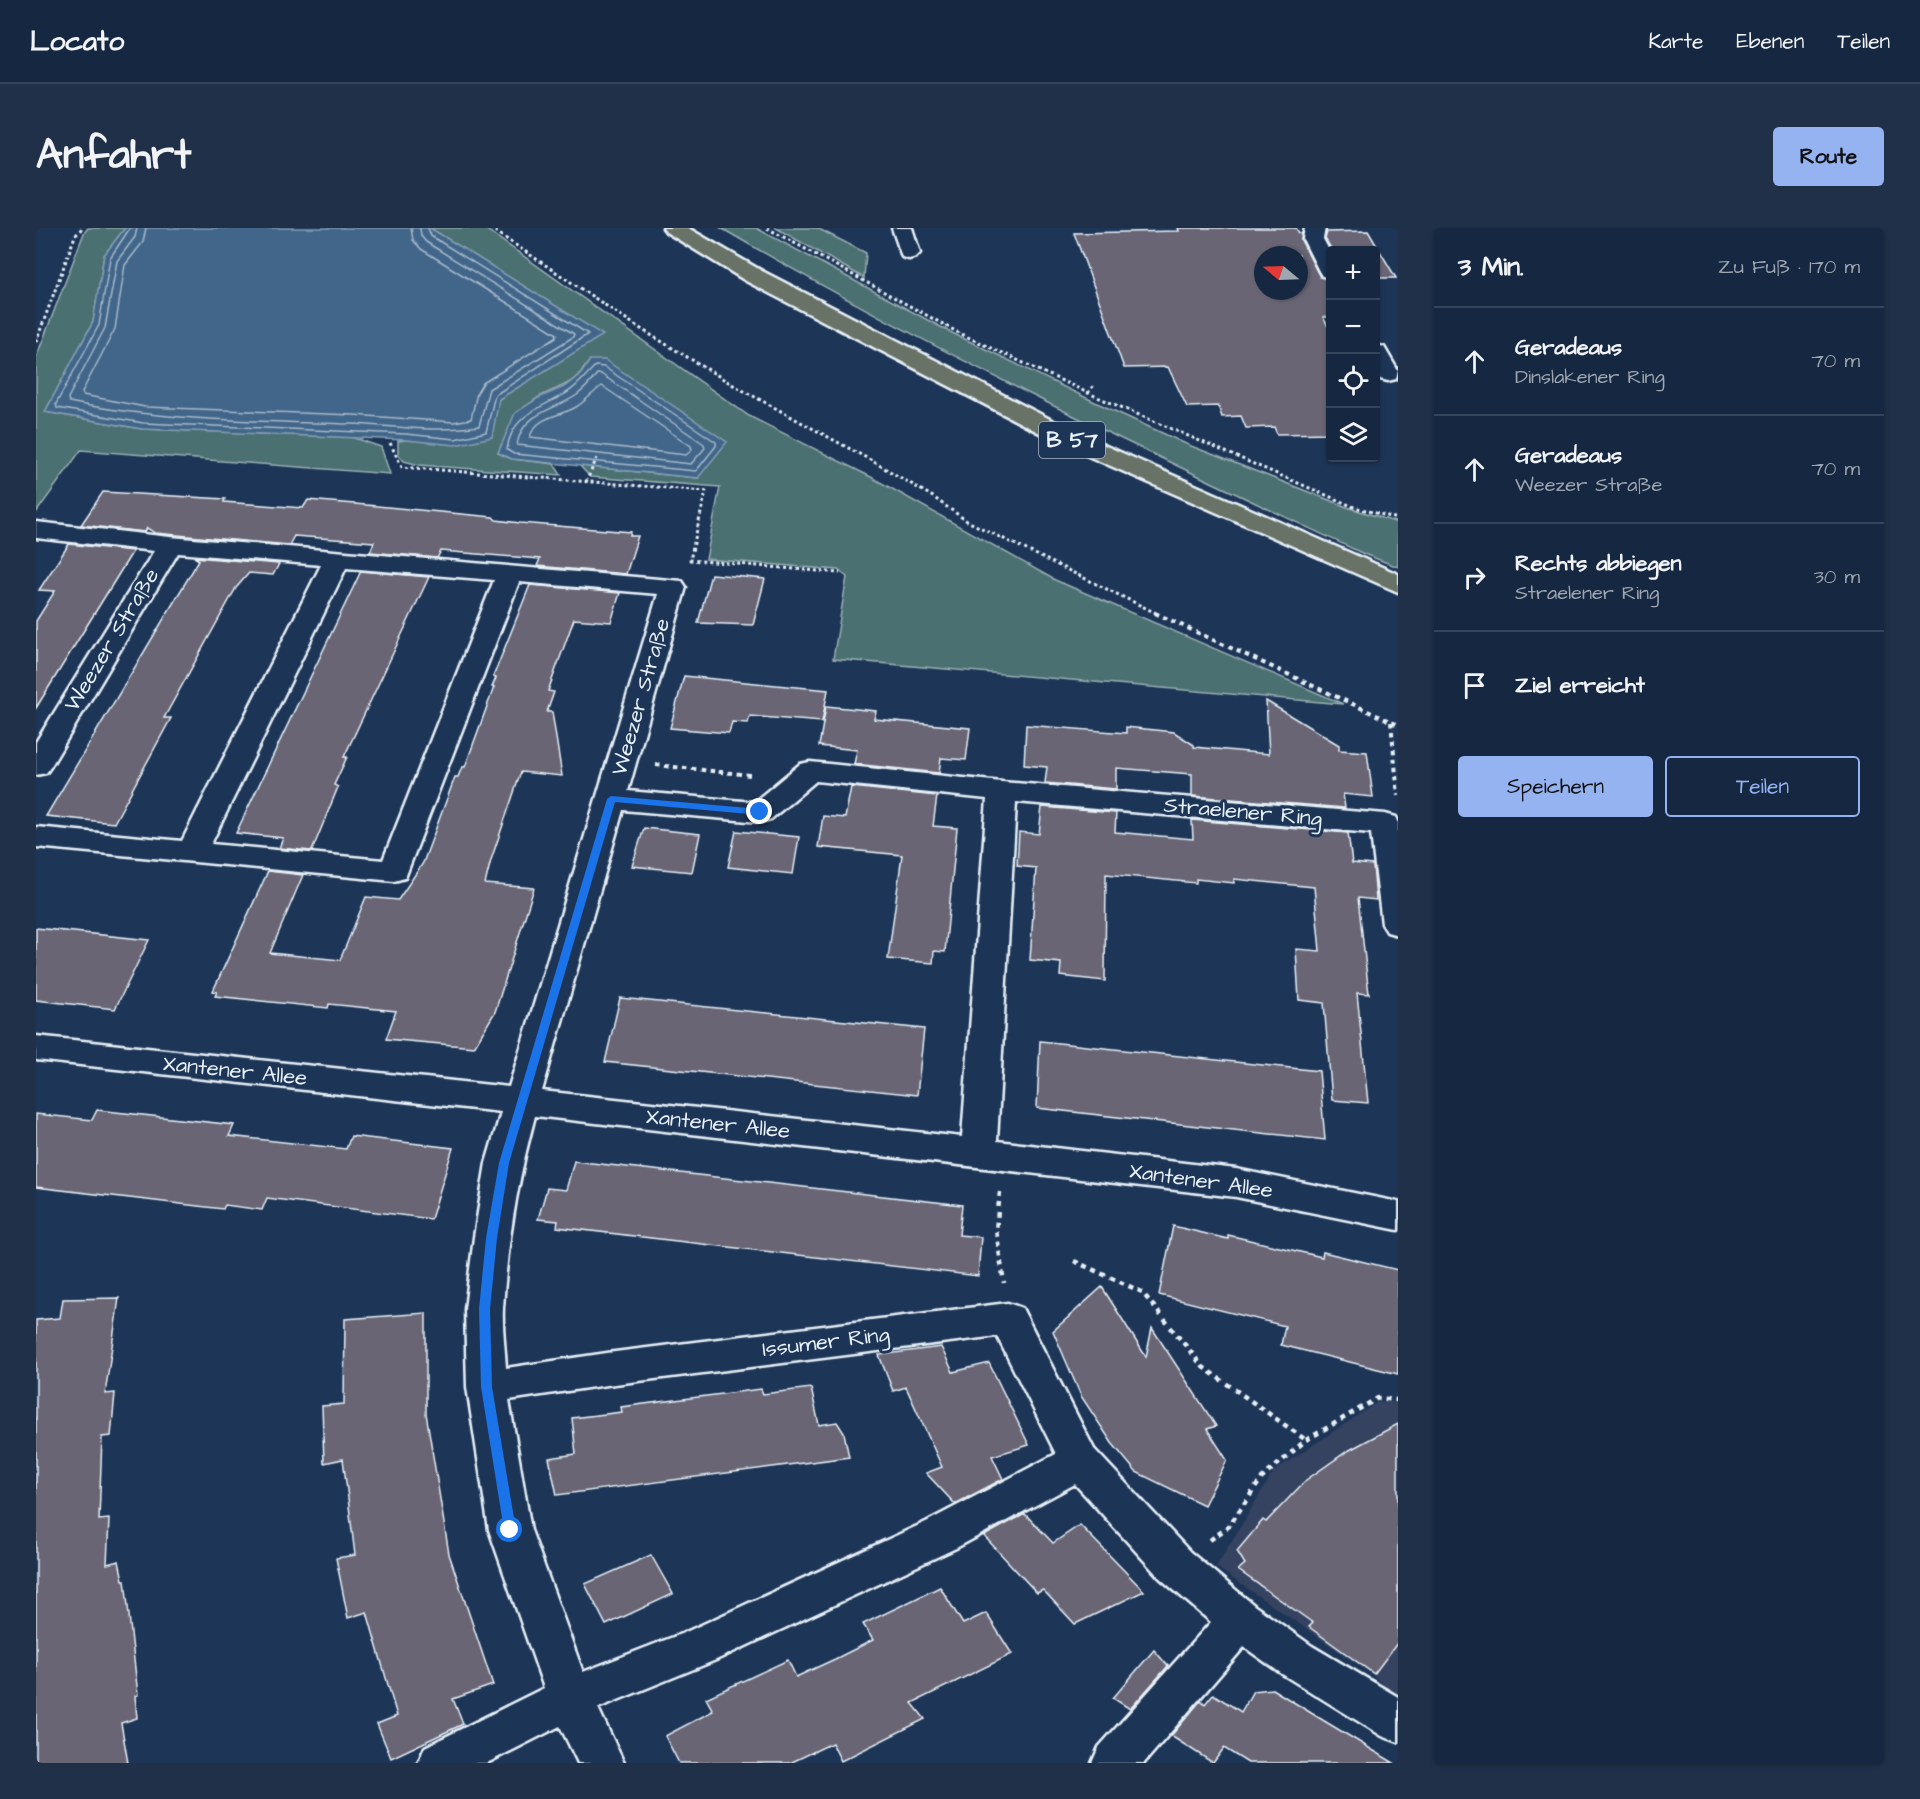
<!DOCTYPE html>
<html lang="de">
<meta charset="utf-8">
<style>
:root{--surface:#162841;--page:#1f3048;--text:#f1f3f6;--muted:#9ea6b1;--line:#35445a;--accent:#95b2f1}
body{margin:0;font-family:"Architects Daughter",sans-serif;background:var(--page);color:var(--text)}
.controls{position:absolute;right:18px;top:18px;display:grid;overflow:hidden;border-radius:6px;box-shadow:0 2px 4px #0004}
.controls button{width:54px;height:54px;display:grid;place-items:center;padding:0;border:0;border-bottom:2px solid var(--line);background:var(--surface);color:var(--text);font:30px sans-serif}
.compass{position:absolute;left:1218px;top:18px;width:54px;height:54px;border-radius:50%;background:var(--surface);box-shadow:0 2px 4px #0004;rotate:289deg}
.stop{position:absolute;width:18px;height:18px;margin:-14px;border:4px solid #1a73e8;border-radius:50%;background:#fff}
.stop.end{background:#1a73e8;border-color:#fff;box-shadow:0 2px 6px #0008}
.list{margin:0;padding:0;list-style:none}
h2{display:flex;justify-content:space-between;align-items:center;height:78px;margin:0;padding:0 24px;font-size:26px}
h2 small{font-size:20px;font-weight:400;color:var(--muted)}
.list li{display:grid;grid-template-columns:39px 1fr auto;gap:18px;align-items:center;box-sizing:border-box;height:108px;padding:0 24px;border-top:2px solid var(--line)}
.list b{display:block;font-size:22px;white-space:nowrap}
.list p{margin:0;font-size:20px;white-space:nowrap;color:var(--muted)}
.list em{font-size:20px;font-style:normal;color:var(--muted)}
.actions{display:flex;gap:12px;padding:18px 24px}
.actions a{flex:1;padding:14px 0;border:2px solid var(--accent);border-radius:6px;text-align:center;font-size:21px;color:var(--accent)}
.actions .main{background:var(--accent);color:#111}
.icon{flex:none;width:33px;height:33px;fill:none;stroke:currentColor;stroke-width:2;stroke-linecap:round;stroke-linejoin:round}
.map{position:relative;flex:none;width:1362px;height:1535px;overflow:hidden;border-radius:6px}
header{display:flex;align-items:center;gap:36px;box-sizing:border-box;height:84px;padding:0 30px;background:var(--surface);border-bottom:2px solid var(--line)}
header strong{font-size:28px}
nav{display:flex;gap:33px;margin-inline-start:auto;font-size:21px}
.intro{display:flex;align-items:center;justify-content:space-between;box-sizing:border-box;height:144px;padding:0 36px}
h1{margin:0;font-size:42px}
.button{padding:15px 27px;border-radius:6px;background:var(--accent);color:#111;font-size:21px;font-weight:700}
main{display:flex;gap:36px;padding:0 36px}
aside{flex:1;background:var(--surface);border-radius:6px;box-shadow:0 2px 4px #0004}
.map>svg:first-child{display:block}
.built{fill:#344360}
.green{fill:#4c6f71;stroke:#9ab0b4;stroke-width:1.5}
.water{fill:#426689;stroke:#849eb5;stroke-width:1.5}
.lines{fill:none;stroke-linecap:round;stroke-linejoin:round}
.shore{stroke:#a6b9cc;stroke-width:1.5}
.building{fill:#696575;stroke:#e8f1f8;stroke-width:1.5;fill-rule:evenodd}
.minor-casing{stroke:#e8f1f8;stroke-width:5}
.major-casing{stroke:#e8f1f8;stroke-width:5}
.path-far2{stroke:#e8f1f8;stroke-width:3;stroke-dasharray:3 3;stroke-linecap:butt}
.path-far1{stroke:#e8f1f8;stroke-width:4;stroke-dasharray:4.5 4.5;stroke-linecap:butt}
.path{stroke:#e8f1f8;stroke-width:4.5;stroke-dasharray:5 5;stroke-linecap:butt}
.minor{fill:#1d3557;fill-rule:evenodd}
.major{fill:#697266;fill-rule:evenodd}
.route{fill:#1a73e8}
.labels{text-anchor:middle;dominant-baseline:central;stroke-width:6;stroke-linejoin:round;paint-order:stroke}
.shield{fill:#1d3557;stroke:#abb9c8;stroke-width:1.5}
.shield-label{font-size:21px;font-weight:bold;fill:#e8f1f8}
.street-label{font-size:22px;fill:#e8f1f8;stroke:#1d3557}
</style>
<header>
<strong>Locato</strong>
<nav><a>Karte</a><a>Ebenen</a><a>Teilen</a></nav>
</header>
<div class="intro"><h1>Anfahrt</h1><a class="button">Route</a></div>
<main>
<div class="map">
<svg width="1362" height="1535" viewBox="0 0 1362 1535">
<rect width="100%" height="100%" fill="#1d3557"/>
<filter id="ink" filterUnits="userSpaceOnUse"><feTurbulence type="fractalNoise" baseFrequency=".0167" numOctaves="2"/><feDisplacementMap in="SourceGraphic" scale="12" xChannelSelector="R" yChannelSelector="G"/><feConvolveMatrix kernelMatrix="1 2 1 2 8 2 1 2 1" color-interpolation-filters="sRGB"/></filter>
<g filter="url(#ink)">
<!-- built -->
<polygon class="built" points="1342,1174 1362,1174 1362,1472 1337,1447 1180,1339 1238,1243"/>
<!-- green -->
<g class="green">
<polygon points="52,0 89,0 68,27 57,94 9,184 106,201 316,209 345,219 354,246 45,222 0,285 0,130 48,5"/>
<path d="M394 0H448L713 188 835 249 1019 352 1307 476 797 431 811 349 802 342 670 331 684 259 554 249 544 238 662 250 554 132C536 160 528 155 503 169 484 181 470 205 462 225L476 231 518 236 525 247 383 237 368 233 362 226V213L370 212 463 171 566 107Z"/>
<path d="M685 0H720L914 104 1059 174 1150 216 1311 279 1362 295V339L1328 326C1110 224 893 122 685 0Z"/>
<polygon points="740,0 781,0 830,25 828,50"/>
</g>
<!-- water -->
<g class="water">
<polygon points="89,0 394,0 567,107 463,171 456,209 419,217 370,212 106,201 9,184 57,94 68,27"/>
<polygon points="554,132 569,132 691,214 662,250 476,231 462,225 479,185 502,170 528,159 545,146"/>
</g>
<g class="lines">
<!-- shore -->
<g class="shore">
<polyline points="94,0 74,30 63,97 20,176 21,180 107,195 370,206 419,211 450,204 459,167 552,106 395,8 392,0"/>
<path d="M101 0 99 9 81 33 69 100 32 170 33 174C127 193 220 193 315 196 358 198 400 205 443 198L453 161 537 109 538 106 390 14 385 8 384 0"/>
<polyline points="110,0 107,14 89,37 79,101 46,164 47,167 109,179 317,187 418,194 435,191 441,165 447,155 520,109 521,106 385,21 377,12 375,0"/>
<path d="M559 138 568 139 680 214V218L660 243 478 226 471 222C475 186 506 180 532 164 543 157 550 147 559 138Z"/>
<path d="M561 146H565L668 216 669 220 655 236 481 217C486 184 518 183 541 167 549 161 555 154 561 146Z"/>
<path d="M566 158 655 218 656 222 650 227 494 209C500 188 523 189 540 179 549 174 557 164 566 158Z"/>
</g>
</g>
<!-- building -->
<g class="building">
<path d="M1142 0H1260L1263 5H1266L1265 12 1284 49 1294 51V89H1287L1294 102V205L1241 206 1238 199 1210 200 1205 188 1186 189 1182 178 1151 179 1132 139 1088 140 1038 5 1143 3ZM1227 27H1263V63H1227Z"/>
<polygon points="1332,3 1360,50 1340,50 1340,22 1296,22 1289,11 1291,4"/>
<polygon points="67,264 189,271 188,274 267,280 272,272 330,277 457,289 460,292 484,295 595,304 594,308 602,308 590,346 501,338 504,331 405,323 401,330 334,324 338,314 258,308 253,317 119,305 111,300 109,304 45,297"/>
<polygon points="33,316 97,323 0,480 0,393 19,363 3,362"/>
<polygon points="158,329 243,336 237,347 213,345 200,360 128,490 135,490 78,595 10,588 163,332"/>
<polygon points="325,343 393,349 308,529 311,529 298,557 302,559 276,623 243,620 247,610 200,605"/>
<polygon points="675,346 729,351 717,397 662,395"/>
<polygon points="494,357 584,365 575,394 538,391 512,463 518,464 511,484 516,484 526,548 485,544 455,632 449,656 498,660 459,784 438,819 350,811 360,783 293,776 292,780 179,768 181,764 177,763 232,643 267,647 234,725 304,732 330,669 362,672 387,635 419,549 422,549 426,539 429,539 458,459 456,459 460,450 457,449"/>
<polygon points="648,448 792,462 786,494 714,488 712,495 696,494 693,505 634,500"/>
<polygon points="1230,473 1303,517 1303,522 1331,524 1337,569 1307,566 1309,580 1156,568 1156,546 1080,540 1080,561 1009,555 1011,539 988,537 990,497 1090,505 1090,499 1138,504 1158,517 1158,519 1233,526"/>
<polygon points="790,478 840,483 838,491 934,500 930,532 905,530 903,545 818,536 821,522 783,518"/>
<polygon points="815,559 901,568 897,598 921,600 909,724 898,723 897,735 852,731 866,627 782,619 787,588 809,590"/>
<polygon points="1006,579 1080,585 1079,604 1157,611 1156,592 1312,605 1316,635 1337,637 1340,672 1322,670 1333,766 1321,765 1332,875 1296,872 1288,775 1263,772 1260,721 1284,723 1278,659 1198,651 1198,655 1160,651 1160,655 1070,646 1069,753 1024,748 1025,735 994,732 1000,640 981,638 983,604 1003,606"/>
<polygon points="608,600 664,606 656,644 596,638"/>
<polygon points="700,603 763,609 757,646 692,639"/>
<polygon points="0,700 113,712 79,781 0,772"/>
<polygon points="584,770 888,801 881,867 569,834"/>
<polygon points="1004,813 1283,843 1289,912 1001,880"/>
<polygon points="61,882 198,897 193,908 310,921 315,908 417,920 395,991 231,970 226,982 189,977 187,981 0,959 0,886 56,892"/>
<polygon points="538,933 926,977 923,1007 945,1009 942,1048 521,999 522,993 502,991 511,960 530,962"/>
<polygon points="1137,998 1192,1011 1192,1007 1286,1029 1287,1024 1362,1042 1362,1146 1245,1117 1249,1098 1123,1067"/>
<polygon points="1066,1059 1110,1129 1116,1100 1180,1198 1171,1201 1191,1232 1168,1277 1100,1244 1076,1215 1045,1168 1017,1103"/>
<polygon points="83,1070 69,1166 79,1165 75,1208 66,1209 63,1292 73,1291 71,1336 83,1333 87,1352 89,1352 102,1467 99,1468 101,1490 85,1495 92,1535 0,1535 0,1092 24,1090 27,1071"/>
<polygon points="390,1085 390,1185 413,1326 457,1457 417,1471 427,1496 355,1530 341,1496 361,1488 331,1384 312,1390 300,1330 319,1327 313,1278 307,1231 288,1235 286,1178 308,1176 309,1091"/>
<polygon points="905,1119 917,1144 953,1135 993,1217 956,1228 967,1251 919,1276 890,1245 906,1239 870,1159 857,1163 843,1127"/>
<polygon points="775,1160 783,1197 801,1194 808,1205 813,1229 521,1267 513,1230 540,1226 536,1190 586,1184 585,1179 725,1161 727,1166"/>
<polygon points="1362,1196 1362,1414 1338,1446 1273,1399 1277,1395 1202,1342 1209,1336 1201,1323 1227,1292 1230,1294 1270,1252 1310,1224"/>
<polygon points="989,1286 1017,1315 1044,1297 1108,1363 1039,1396 1007,1362 1001,1365 948,1308"/>
<polygon points="615,1327 637,1366 570,1397 549,1356"/>
<polygon points="904,1359 927,1396 950,1385 976,1426 876,1475 889,1491 805,1533 796,1515 754,1535 643,1535 629,1508 677,1483 670,1470 752,1432 760,1449 799,1431 837,1412 827,1396"/>
<polygon points="1118,1422 1132,1438 1094,1481 1077,1470"/>
<polygon points="1236,1461 1285,1491 1358,1535 1212,1535 1188,1520 1177,1535 1135,1508 1165,1472 1169,1476 1177,1466 1205,1484 1217,1463"/>
</g>
<g class="lines">
<defs>
<g id="minor">
<polygon points="856,0 876,0 884,25 880,29 873,31 866,29"/>
<polygon points="1269,0 1289,0 1287,11 1294,24 1294,49 1286,48 1283,43 1267,11"/>
<polygon points="1340,117 1348,119 1362,143 1360,151 1352,153 1344,151 1340,144"/>
<path d="M0 294 134 309 646 353 650 359 592 563 718 574 764 536 774 534 966 554 1349 586 1360 589 1362 593V707L1351 704 1346 696 1335 605 980 574 961 913 1200 941 1362 974V1002L1200 969 499 888C482 950 471 1015 467 1080 466 1099 469 1120 470 1140L571 1125 972 1075 986 1080 1058 1221 1154 1324 1219 1378 1276 1418 1362 1469V1514L1346 1508 1246 1446 1208 1419 1108 1535H1056L1063 1519 1175 1394 1124 1350 1039 1256 920 1320 680 1432 562 1480 588 1535H542L524 1498 451 1535H382L389 1519 508 1460 453 1302 431 1159 429 1081 438 1009 450 935 465 884 0 832V808L473 859 622 366 483 354 369 650 358 653 0 619V599L146 613 285 337 142 325 15 538 10 545 0 547V514L118 323 0 310ZM310 340 458 352 347 632 175 616ZM780 553 951 571 926 909 506 863 587 582 724 594 735 591ZM961 1108 1020 1226 890 1294 650 1404 547 1444 495 1302 473 1172 571 1157Z"/>
</g>
<polygon id="major" points="627,0 652,0 726,43 1045,207 1362,346 1362,364 1027,217 710,53 630,4"/>
</defs>
<!-- minor casing -->
<use href="#minor" class="minor-casing"/>
<!-- major casing -->
<use href="#major" class="major-casing"/>
<!-- path-far2 -->
<g class="path-far2">
<polyline points="454,0 605,101 699,158 838,234 894,267 931,293 1122,386"/>
<polyline points="731,0 925,106 1052,165 1318,279 1362,291"/>
<polyline points="0,114 39,8 46,0"/>
<polyline points="1052,165 1058,157"/>
<polyline points="354,215 366,239 670,263 654,332 804,345"/>
<polyline points="550,254 561,230"/>
</g>
<!-- path-far1 -->
<g class="path-far1">
<polyline points="1119,385 1362,497"/>
<polyline points="1355,494 1362,568"/>
<polyline points="620,537 714,547"/>
</g>
<!-- path -->
<g class="path">
<polyline points="964,964 960,1002 968,1055"/>
<polyline points="1038,1033 1106,1064 1167,1139 1270,1212"/>
<polyline points="1174,1312 1192,1299 1226,1250 1270,1212 1342,1170 1362,1172"/>
</g>
<!-- minor -->
<use href="#minor" class="minor"/>
<!-- major -->
<use href="#major" class="major"/>
</g>
</g>
<!-- route -->
<polygon class="route" points="575,568 724,581 729,584 724,587 579,574 473,935 461,1010 454,1081 456,1159 480,1302 474,1307 468,1302 445,1159 443,1081 450,1010 463,935 571,571"/>
<g class="labels">
<!-- shield labels -->
<rect class="shield" x="1003" y="194" width="66" height="36" rx="4.5"/>
<g class="shield-label">
<text x="1036" y="212">B 57</text>
</g>
<!-- street labels -->
<g class="street-label">
<text transform="translate(76 412) rotate(-59)">Weezer Straße</text>
<text transform="translate(605 469) rotate(-74)">Weezer Straße</text>
<text transform="translate(1207 584) rotate(5)">Straelener Ring</text>
<text transform="translate(199 843) rotate(6)">Xantener Allee</text>
<text transform="translate(682 896) rotate(6)">Xantener Allee</text>
<text transform="translate(1165 953) rotate(8)">Xantener Allee</text>
<text transform="translate(790 1114) rotate(-7)">Issumer Ring</text>
</g>
</g>
</svg>
<div class="controls">
<button>+</button>
<button>−</button>
<button><svg class="icon" aria-label="locate" viewBox="0 0 24 24"><circle cx="12" cy="12" r="6"/><path d="M12 2v4M12 18v4M2 12h4M18 12h4"/></svg></button>
<button><svg class="icon" aria-label="layers" viewBox="0 0 24 24"><path d="M12 4l9 5-9 5-9-5zM3 14l9 5 9-5"/></svg></button>
</div>
<svg class="compass" viewBox="-18 -18 36 36"><path d="M0-13l5 13h-10z" fill="#e53935"/><path d="M0 13l5-13h-10z" fill="#9ea6b1"/></svg>
<div class="stop" style="left:474px;top:1302px"></div>
<div class="stop end" style="left:724px;top:584px"></div>
</div>
<aside>
<h2>3 Min.<small>Zu Fuß · 170 m</small></h2>
<ul class="list">
<li><svg class="icon" aria-label="ahead" viewBox="0 0 24 24"><path d="M12 20V5M6 11l6-6 6 6"/></svg><div><b>Geradeaus</b><p>Dinslakener Ring</p></div><em>70 m</em></li>
<li><svg class="icon" aria-label="ahead" viewBox="0 0 24 24"><path d="M12 20V5M6 11l6-6 6 6"/></svg><div><b>Geradeaus</b><p>Weezer Straße</p></div><em>70 m</em></li>
<li><svg class="icon" aria-label="right" viewBox="0 0 24 24"><path d="M7 20v-9h11M14 6l5 5-5 5"/></svg><div><b>Rechts abbiegen</b><p>Straelener Ring</p></div><em>30 m</em></li>
<li><svg class="icon" aria-label="arrive" viewBox="0 0 24 24"><path d="M6 21V4h12l-3 4 3 4H6"/></svg><div><b>Ziel erreicht</b></div></li>
</ul>
<div class="actions"><a class="main">Speichern</a><a>Teilen</a></div>
</aside>
</main>
